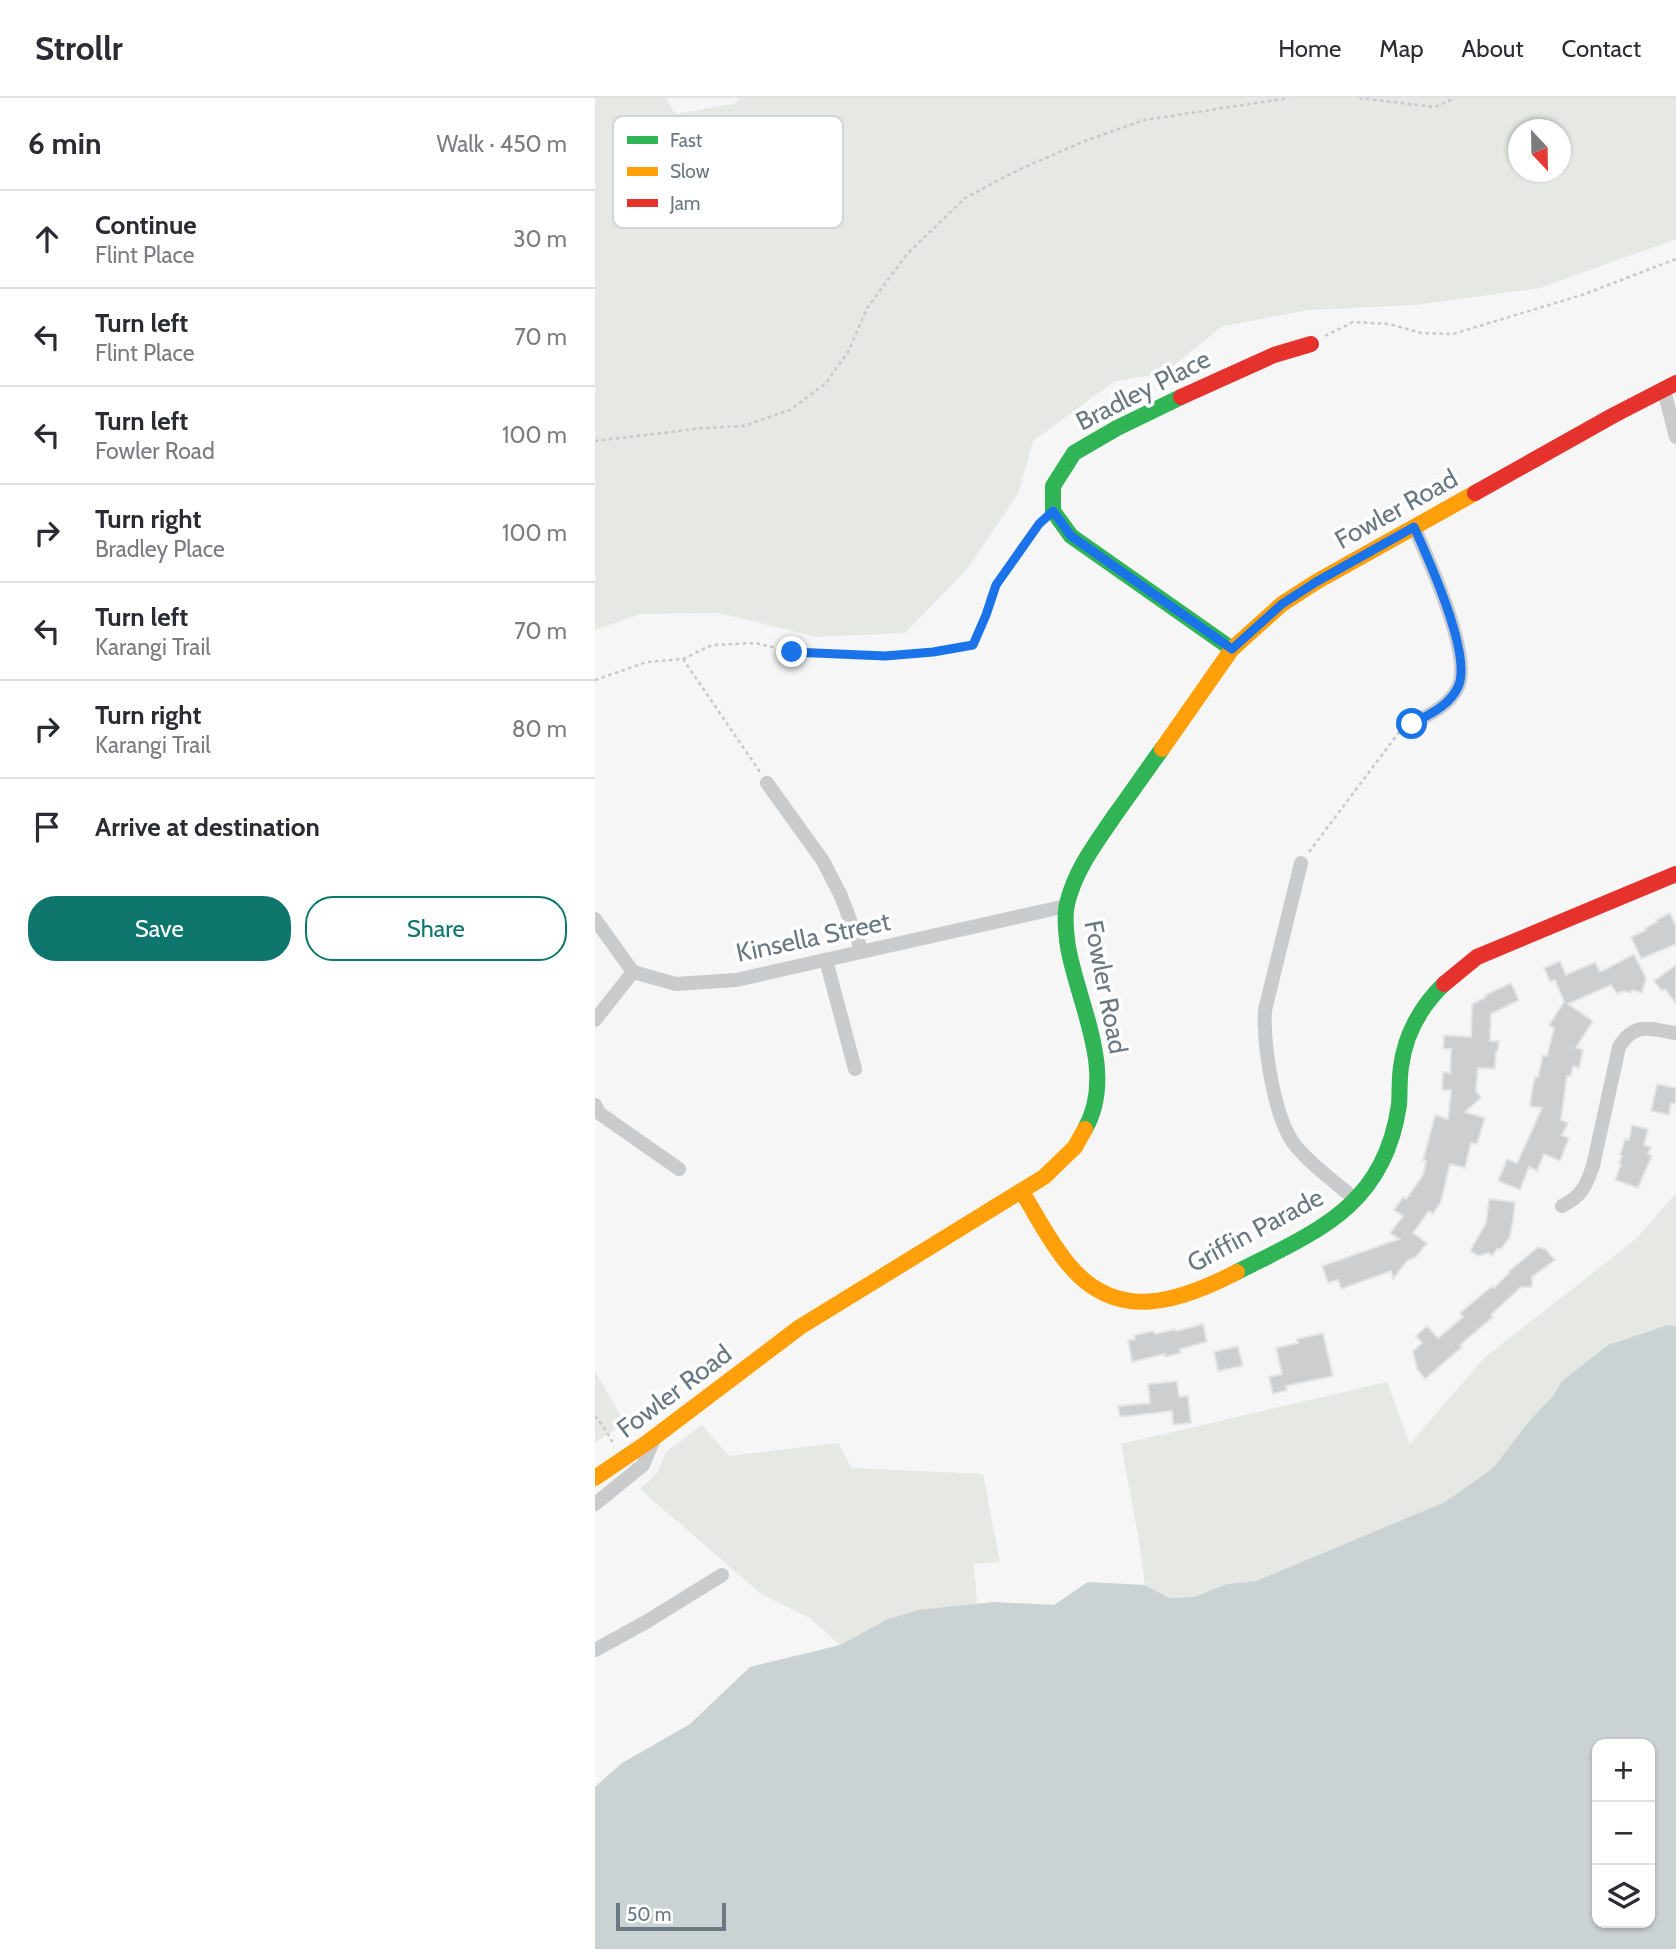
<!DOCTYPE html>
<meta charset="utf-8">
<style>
:root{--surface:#fff;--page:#f7f7f7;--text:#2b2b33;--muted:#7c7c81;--line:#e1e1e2;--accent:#0f766e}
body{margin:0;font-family:Cabin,sans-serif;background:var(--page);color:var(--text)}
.controls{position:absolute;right:21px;bottom:21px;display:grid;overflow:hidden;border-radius:14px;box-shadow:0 2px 5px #0004}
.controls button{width:63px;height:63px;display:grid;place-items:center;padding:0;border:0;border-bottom:2px solid var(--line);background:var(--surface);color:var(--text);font:35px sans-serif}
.compass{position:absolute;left:913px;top:21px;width:63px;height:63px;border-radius:50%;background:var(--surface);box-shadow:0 2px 5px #0004;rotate:158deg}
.scale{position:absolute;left:21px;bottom:18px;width:110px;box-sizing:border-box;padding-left:7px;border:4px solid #697883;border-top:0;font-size:19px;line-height:24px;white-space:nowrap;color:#697883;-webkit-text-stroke:5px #fff;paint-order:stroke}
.stop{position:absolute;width:21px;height:21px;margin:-16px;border:5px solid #1a73e8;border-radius:50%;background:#fff}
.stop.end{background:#1a73e8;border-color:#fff;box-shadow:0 2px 7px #0008}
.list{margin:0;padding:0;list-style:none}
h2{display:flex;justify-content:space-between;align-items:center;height:91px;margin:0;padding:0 28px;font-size:30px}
h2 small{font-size:23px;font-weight:400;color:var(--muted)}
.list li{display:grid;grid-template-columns:46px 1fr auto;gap:21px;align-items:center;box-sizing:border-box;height:98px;padding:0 28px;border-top:2px solid var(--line)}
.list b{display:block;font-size:26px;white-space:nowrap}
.list p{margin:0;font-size:23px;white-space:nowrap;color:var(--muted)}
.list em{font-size:23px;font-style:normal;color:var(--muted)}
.actions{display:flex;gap:14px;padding:21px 28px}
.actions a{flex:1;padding:16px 0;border:2px solid var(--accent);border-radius:28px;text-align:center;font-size:24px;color:var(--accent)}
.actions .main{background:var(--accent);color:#fff}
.icon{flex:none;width:38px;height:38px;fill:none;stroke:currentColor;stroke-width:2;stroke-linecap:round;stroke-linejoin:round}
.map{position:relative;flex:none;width:1081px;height:1851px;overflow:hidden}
header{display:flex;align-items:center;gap:42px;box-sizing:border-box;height:98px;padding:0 35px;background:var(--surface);border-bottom:2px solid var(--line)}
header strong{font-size:33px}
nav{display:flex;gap:38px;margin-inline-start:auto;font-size:24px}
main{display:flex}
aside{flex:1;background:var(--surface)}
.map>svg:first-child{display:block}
.green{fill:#e5e8e3;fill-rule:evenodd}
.water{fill:#cbd2d4;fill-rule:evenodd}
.building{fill:#cdcecf;stroke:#e6e6e6;stroke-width:2}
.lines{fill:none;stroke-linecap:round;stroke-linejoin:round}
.path{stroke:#c7c8c9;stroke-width:2.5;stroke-dasharray:3.5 3.5;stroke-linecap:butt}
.street{stroke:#c9cbcc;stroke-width:14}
.fast{stroke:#30b455;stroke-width:16}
.slow{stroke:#ff9f0a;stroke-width:16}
.jam{stroke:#e5322d;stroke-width:16}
.route{stroke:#1a73e8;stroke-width:9}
.labels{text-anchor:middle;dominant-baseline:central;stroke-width:7;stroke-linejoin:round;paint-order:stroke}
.street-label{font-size:26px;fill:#697883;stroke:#fff}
.key{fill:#fff;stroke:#d2d6da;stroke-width:2}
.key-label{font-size:19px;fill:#697883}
</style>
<header>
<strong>Strollr</strong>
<nav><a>Home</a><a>Map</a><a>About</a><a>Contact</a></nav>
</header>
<main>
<aside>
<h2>6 min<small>Walk · 450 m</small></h2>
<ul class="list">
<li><svg class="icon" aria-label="ahead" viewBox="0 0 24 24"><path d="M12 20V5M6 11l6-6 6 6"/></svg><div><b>Continue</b><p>Flint Place</p></div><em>30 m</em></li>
<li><svg class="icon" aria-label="left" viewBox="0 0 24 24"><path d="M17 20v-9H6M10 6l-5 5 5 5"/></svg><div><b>Turn left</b><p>Flint Place</p></div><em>70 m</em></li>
<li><svg class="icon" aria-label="left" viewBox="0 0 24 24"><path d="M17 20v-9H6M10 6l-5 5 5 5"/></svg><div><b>Turn left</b><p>Fowler Road</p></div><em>100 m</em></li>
<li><svg class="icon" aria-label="right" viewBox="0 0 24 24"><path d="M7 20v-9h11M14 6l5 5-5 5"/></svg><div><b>Turn right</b><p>Bradley Place</p></div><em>100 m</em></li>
<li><svg class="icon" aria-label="left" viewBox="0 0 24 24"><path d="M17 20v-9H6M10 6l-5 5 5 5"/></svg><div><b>Turn left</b><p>Karangi Trail</p></div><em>70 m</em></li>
<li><svg class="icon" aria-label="right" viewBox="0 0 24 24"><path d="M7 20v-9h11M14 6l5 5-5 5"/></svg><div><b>Turn right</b><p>Karangi Trail</p></div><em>80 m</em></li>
<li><svg class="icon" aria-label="arrive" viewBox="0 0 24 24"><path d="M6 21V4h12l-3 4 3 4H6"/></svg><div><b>Arrive at destination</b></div></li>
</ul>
<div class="actions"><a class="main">Save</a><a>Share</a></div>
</aside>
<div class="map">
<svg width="1081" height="1851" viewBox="0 0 1081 1851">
<rect width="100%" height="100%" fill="#f6f6f6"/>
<!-- green -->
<g class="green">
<path d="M0 0H71L80 16 139 6 145 0H1081V141L945 190 821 207 714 212 628 228 569 275 520 283 438 343 423 396 372 471 310 535 222 539 124 515 45 516 0 532ZM923 32H965V74H923Z"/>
<polygon points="1081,1095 1081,1228 1073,1227 1013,1247 967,1283 958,1298 935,1322 898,1370 850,1404 661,1483 632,1486 599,1499 574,1500 550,1487 543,1437 526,1346 792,1284 815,1346 889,1260 1041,1141"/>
<polygon points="0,1273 30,1325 0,1344"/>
<polygon points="107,1327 134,1358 243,1345 257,1370 388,1376 405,1464 379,1466 382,1506 323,1512 293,1521 245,1547 215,1520 166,1496 45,1391 62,1375 71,1354"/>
</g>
<!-- water -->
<path class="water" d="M1073 1227 1081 1228V1851H0V1689L27 1665 95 1626 155 1569 245 1547 293 1521 323 1512 399 1504 459 1507 493 1484 550 1487 574 1500 599 1499 632 1486 661 1483 850 1404 898 1370 935 1322 958 1298 967 1283 1013 1247ZM1002 1646H1055V1825H1002Z"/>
<!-- building -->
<g class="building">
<polygon points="1075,815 1081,828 1081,846 1046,861 1036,839 1051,832 1050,830 1062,824 1061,822"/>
<polygon points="1039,856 1051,880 1047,895 1037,892 1036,895 1029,893 1022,896 1016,887 973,906 998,923 981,950 988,952 984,970 978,968 976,978 972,978 966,1022 973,1025 967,1037 974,1040 965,1063 949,1056 942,1073 934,1069 925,1092 903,1083 912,1061 922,1065 947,1010 935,1008 937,992 940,979 943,979 948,957 952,958 959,930 954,927 969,904 960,882 955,884 949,870 965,863 971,877 1000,864 1005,874"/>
<polygon points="1081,867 1081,906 1070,891 1067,893 1059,883"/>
<polygon points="916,885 924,902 896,916 895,943 904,943 903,952 901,954 900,971 883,970 881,993 886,1000 870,1014 890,1020 882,1046 876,1045 870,1070 855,1066 846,1104 838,1116 834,1113 818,1135 832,1145 821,1159 812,1163 798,1181 796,1173 746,1191 743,1182 733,1185 727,1168 804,1141 795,1135 808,1118 799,1112 808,1099 811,1101 828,1077 831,1063 828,1062 840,1017 853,1021 856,992 847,992 848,974 855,975 856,951 848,951 849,937 876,939 877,906 891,899 890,897"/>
<polygon points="1062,986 1081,990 1081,1006 1076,1005 1074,1017 1056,1013"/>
<polygon points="1037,1027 1053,1031 1049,1047 1056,1049 1053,1056 1057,1058 1043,1090 1020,1082 1026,1066 1024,1065 1027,1058 1025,1057 1030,1041 1034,1042"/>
<polygon points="894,1101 920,1104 918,1123 915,1139 906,1151 902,1151 897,1158 893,1155 884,1158 875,1153 891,1125"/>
<polygon points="943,1149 951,1151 960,1162 937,1179 937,1189 926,1189 896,1217 898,1219 865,1247 867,1249 830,1281 822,1271 818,1253 827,1245 821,1238 832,1228 843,1240 868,1219 865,1215 897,1188 899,1190 915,1174 914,1173"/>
<polygon points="608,1226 612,1244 585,1251 586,1255 570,1259 570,1256 537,1264 533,1242 540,1241 539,1237 558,1233 560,1236 580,1231 581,1233"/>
<polygon points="728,1235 738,1278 691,1288 692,1292 678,1296 674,1279 687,1276 681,1250 703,1245 702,1241"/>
<polygon points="643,1248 648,1268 623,1273 619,1254"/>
<polygon points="582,1283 584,1299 593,1298 596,1325 578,1327 577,1313 525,1319 523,1308 555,1305 553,1286"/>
</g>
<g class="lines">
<!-- path -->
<g class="path">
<polyline points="764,0 840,9 860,0"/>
<polyline points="730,238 758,224 794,226 826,235 858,236 987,197 1081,161"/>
<polyline points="0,343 108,330 148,328 195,312 231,285 253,254 272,210 312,156 370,100 423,72 490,43 549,22 694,0"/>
<polyline points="88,561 165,674"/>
<polyline points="0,582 52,564 88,561 117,547 161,545 197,554 290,558 338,554 378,547 391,517 401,487 445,425"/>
<polyline points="714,754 805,633"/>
<polyline points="0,1318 10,1331 19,1347"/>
</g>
<!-- street -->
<g class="street">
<polyline points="1069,292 1081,339"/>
<path d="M817 626C835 616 854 608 863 589 878 558 833 460 819 429"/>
<polyline points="172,685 228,763 246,798 267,854"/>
<path d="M706 765 670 912C668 947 679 1020 700 1047 717 1068 740 1084 760 1101"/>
<polyline points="0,821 38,874 81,886 141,882 471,808"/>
<polyline points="231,862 260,971"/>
<polyline points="0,922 38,874"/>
<polyline points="0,1007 4,1015 84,1071"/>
<path d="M967 1108C987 1098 991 1088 998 1068L1024 949C1040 923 1055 931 1081 935"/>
<polyline points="0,1406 48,1367 60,1339"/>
<polyline points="0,1552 51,1524 127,1477"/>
</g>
<!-- fast -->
<g class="fast">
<polyline points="586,299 522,330 479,355 458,388 458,413 476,438 637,551"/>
<path d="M490 1031C522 975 483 906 473 849 471 835 469 819 472 806 480 772 501 745 520 717 536 695 551 673 567 651"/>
<path d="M642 1174C723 1133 789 1108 804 1007 805 994 804 982 806 969 810 937 826 908 849 886"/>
</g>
<!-- slow -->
<g class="slow">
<polyline points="567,651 637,551 687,506 721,484 880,395"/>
<path d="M427 1094C442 1118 455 1145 474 1167 523 1226 585 1203 642 1174"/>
<polyline points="0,1380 53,1344 205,1229 449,1079 480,1049 490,1031"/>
</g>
<!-- jam -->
<g class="jam">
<polyline points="586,299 679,257 716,246"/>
<polyline points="880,395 1019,317 1081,285"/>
<polyline points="849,886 882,859 1081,776"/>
</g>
</g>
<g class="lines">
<!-- route -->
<path class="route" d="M197 554 290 558 338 554 378 547 391 517 401 487 444 426 458 413 476 438 637 551 687 506 721 484 819 429C833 460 878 558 863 589 854 608 835 616 817 626"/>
</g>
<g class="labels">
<!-- street labels -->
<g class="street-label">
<text transform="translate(548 292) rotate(-27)">Bradley Place</text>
<text transform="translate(801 411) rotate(-29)">Fowler Road</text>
<text transform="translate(218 839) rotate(-12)">Kinsella Street</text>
<text transform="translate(511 889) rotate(79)">Fowler Road</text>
<text transform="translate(660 1132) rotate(-28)">Griffin Parade</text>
<text transform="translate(79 1293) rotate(-37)">Fowler Road</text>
</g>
</g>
<!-- legend -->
<rect x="18" y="18" width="230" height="112" rx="10" class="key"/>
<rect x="32" y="38" width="31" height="8" fill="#30b455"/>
<rect x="32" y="69" width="31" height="9" fill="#ff9f0a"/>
<rect x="32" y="101" width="31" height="8" fill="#e5322d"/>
<g class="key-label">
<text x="75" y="49">Fast</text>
<text x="75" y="80">Slow</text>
<text x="75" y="112">Jam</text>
</g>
</svg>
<div class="controls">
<button>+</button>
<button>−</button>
<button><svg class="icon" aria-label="layers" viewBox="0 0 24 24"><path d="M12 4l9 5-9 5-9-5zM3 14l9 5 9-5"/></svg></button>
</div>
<svg class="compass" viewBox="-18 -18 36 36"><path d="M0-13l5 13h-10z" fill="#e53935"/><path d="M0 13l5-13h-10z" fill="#7c7c81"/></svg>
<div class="scale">50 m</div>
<div class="stop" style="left:817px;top:626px"></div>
<div class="stop end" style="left:197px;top:554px"></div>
</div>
</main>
